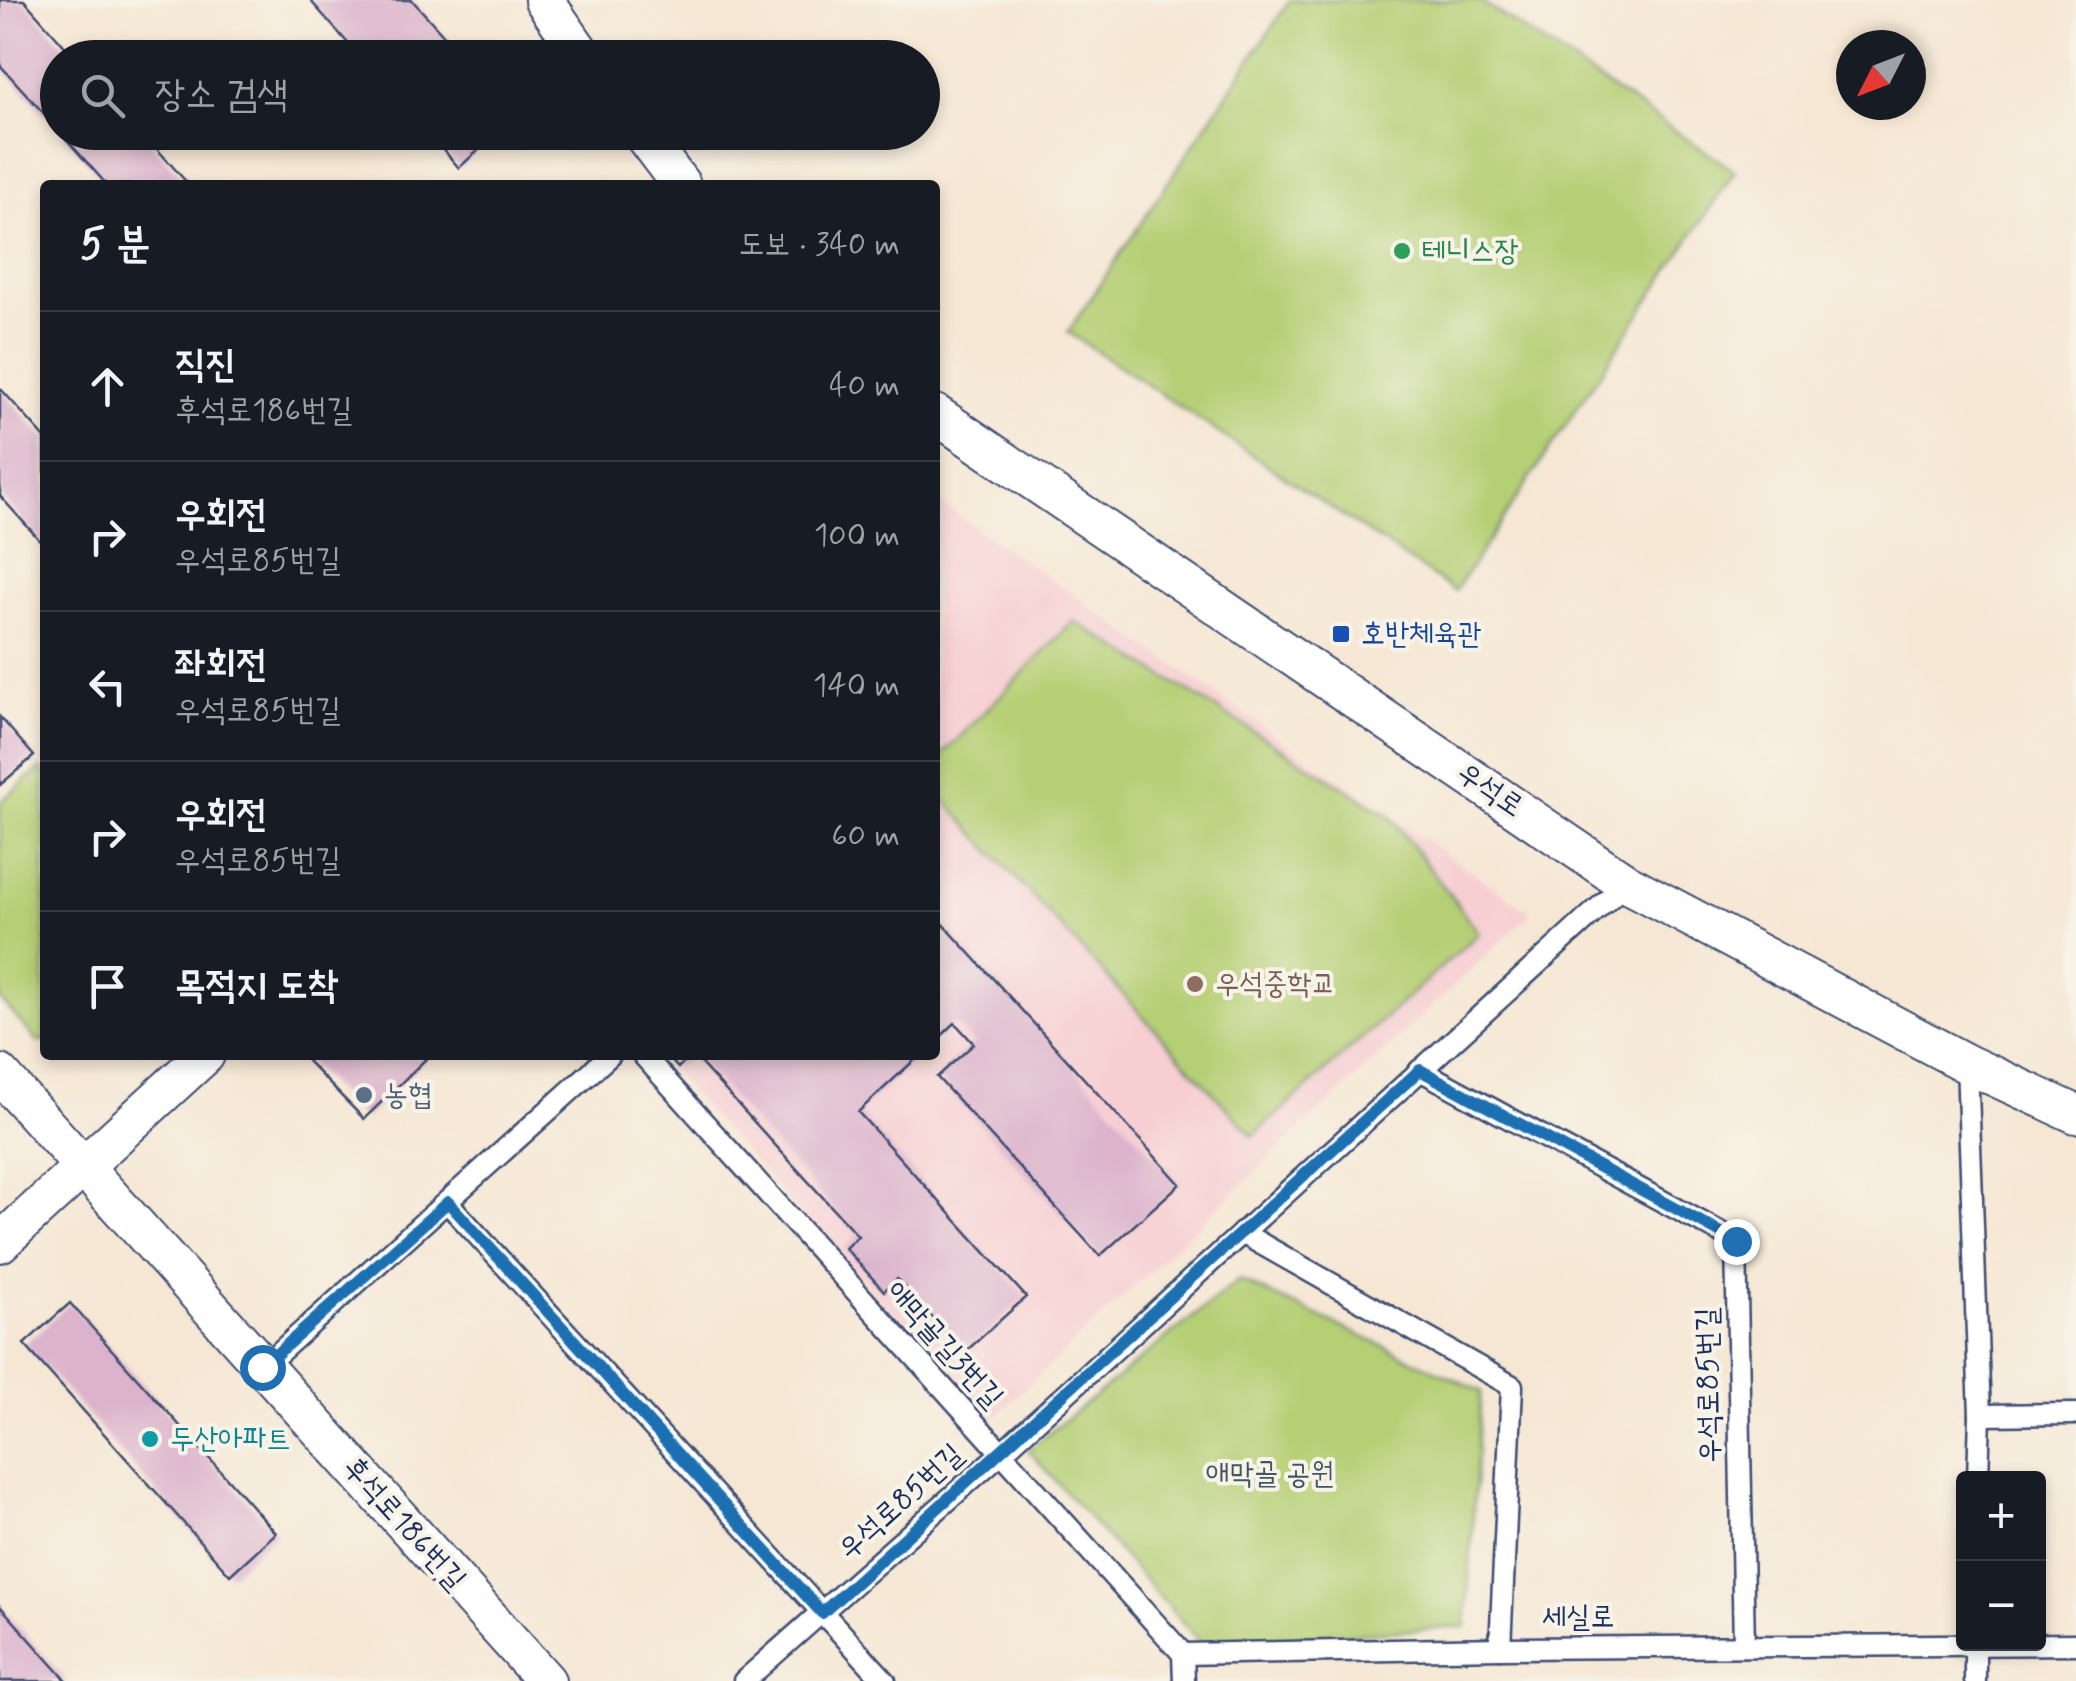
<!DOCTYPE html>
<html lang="ko">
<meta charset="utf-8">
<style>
:root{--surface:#171b24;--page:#242831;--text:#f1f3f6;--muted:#9ea1a6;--line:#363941}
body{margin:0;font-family:Mynerve,"Poor Story",sans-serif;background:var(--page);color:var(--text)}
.controls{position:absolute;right:30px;bottom:30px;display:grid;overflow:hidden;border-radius:10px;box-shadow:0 5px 15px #0003}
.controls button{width:90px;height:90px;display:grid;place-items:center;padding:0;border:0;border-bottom:2px solid var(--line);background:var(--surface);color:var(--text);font:50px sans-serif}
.compass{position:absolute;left:1836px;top:30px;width:90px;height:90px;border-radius:50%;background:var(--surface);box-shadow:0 5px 15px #0003;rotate:228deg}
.stop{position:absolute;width:30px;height:30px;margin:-22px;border:8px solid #1f6fb2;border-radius:50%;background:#fff}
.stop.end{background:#1f6fb2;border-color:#fff;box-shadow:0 2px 10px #0008}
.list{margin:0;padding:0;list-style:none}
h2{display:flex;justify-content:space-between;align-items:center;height:130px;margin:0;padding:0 40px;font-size:42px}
h2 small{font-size:32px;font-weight:400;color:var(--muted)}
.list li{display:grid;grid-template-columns:65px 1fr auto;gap:30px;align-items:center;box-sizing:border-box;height:150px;padding:0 40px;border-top:2px solid var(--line)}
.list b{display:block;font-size:38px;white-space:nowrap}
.list p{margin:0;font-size:32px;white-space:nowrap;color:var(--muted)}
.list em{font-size:32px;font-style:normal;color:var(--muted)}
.icon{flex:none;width:55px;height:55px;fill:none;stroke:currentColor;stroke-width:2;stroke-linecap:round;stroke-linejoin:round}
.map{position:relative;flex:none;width:2076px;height:1681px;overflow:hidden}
.search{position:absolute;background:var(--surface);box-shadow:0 5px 15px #0003;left:40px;top:40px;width:900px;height:110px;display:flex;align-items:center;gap:25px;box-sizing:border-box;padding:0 35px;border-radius:55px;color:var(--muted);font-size:38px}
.panel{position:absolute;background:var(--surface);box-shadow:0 5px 15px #0003;left:40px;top:180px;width:900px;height:880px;border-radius:10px}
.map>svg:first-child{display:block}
.built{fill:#f7cfd3}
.green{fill:#b5cf74;stroke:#687f69;stroke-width:2.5}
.building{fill:#dcb2cc}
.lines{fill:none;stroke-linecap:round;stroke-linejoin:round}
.lane-casing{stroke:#3c4b70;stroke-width:25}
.street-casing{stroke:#3c4b70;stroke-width:42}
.lane{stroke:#fff;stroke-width:20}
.street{stroke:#fff;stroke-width:38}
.route{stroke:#1f6fb2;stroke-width:12}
.leisure-dot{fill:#2e9e5b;stroke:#f7f3e8;stroke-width:4}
.transit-dot{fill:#1a4fb4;stroke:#f7f3e8;stroke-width:4}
.education-dot{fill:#8d6e63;stroke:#f7f3e8;stroke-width:4}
.service-dot{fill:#5c6f8a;stroke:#f7f3e8;stroke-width:4}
.culture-dot{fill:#0f9aa8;stroke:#f7f3e8;stroke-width:4}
.labels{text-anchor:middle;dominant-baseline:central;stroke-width:8;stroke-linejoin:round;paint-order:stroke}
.leisure-label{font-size:30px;fill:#27864d;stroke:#f7f3e8;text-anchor:start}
.transit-label{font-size:30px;fill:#164399;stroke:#f7f3e8;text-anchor:start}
.street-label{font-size:30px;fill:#1b2f5e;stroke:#f7f3e8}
.education-label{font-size:30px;fill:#785e54;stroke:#f7f3e8;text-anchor:start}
.service-label{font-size:30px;fill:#4e5e75;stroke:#f7f3e8;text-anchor:start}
.culture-label{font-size:30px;fill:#0d838f;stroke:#f7f3e8;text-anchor:start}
.park-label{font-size:30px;fill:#425764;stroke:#f7f3e8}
</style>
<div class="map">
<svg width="2076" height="1681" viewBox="0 0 2076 1681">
<rect width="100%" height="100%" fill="#f7f3e8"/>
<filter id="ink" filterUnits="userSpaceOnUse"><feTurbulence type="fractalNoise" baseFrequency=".01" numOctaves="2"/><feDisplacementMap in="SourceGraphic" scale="20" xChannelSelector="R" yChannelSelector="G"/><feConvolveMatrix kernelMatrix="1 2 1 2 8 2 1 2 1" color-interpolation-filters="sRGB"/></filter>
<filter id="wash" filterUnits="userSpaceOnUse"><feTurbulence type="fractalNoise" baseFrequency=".0048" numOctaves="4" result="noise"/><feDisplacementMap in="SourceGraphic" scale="40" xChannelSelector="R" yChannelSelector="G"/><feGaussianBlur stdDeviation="2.25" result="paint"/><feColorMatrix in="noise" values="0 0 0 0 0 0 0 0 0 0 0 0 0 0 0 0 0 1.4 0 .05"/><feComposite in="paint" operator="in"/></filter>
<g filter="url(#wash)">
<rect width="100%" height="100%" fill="#f6e7d4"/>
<!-- built -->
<polygon class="built" points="935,499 1531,913 989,1422 657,1055 935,1055"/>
<!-- green -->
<g class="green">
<polygon points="1290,0 1479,0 1735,171 1455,591 1068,332"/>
<polygon points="1074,621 1389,815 1479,933 1253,1136 935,790 935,762"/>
<polygon points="41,768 45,773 45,1041 36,1040 0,999 0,802"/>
<polygon points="1239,1280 1481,1391 1466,1627 1201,1643 1028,1450"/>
</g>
<g id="blocks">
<!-- building -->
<g class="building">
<polygon points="0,0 24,0 75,58 58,58 58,129 0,65"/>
<polygon points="310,0 412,0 464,58 361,58"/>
<polygon points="60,132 142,132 189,185 107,185"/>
<polygon points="428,132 498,132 459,168"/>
<polygon points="0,388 45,438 45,546 0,496"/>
<polygon points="0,717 34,756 0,785"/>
<polygon points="935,915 1180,1184 1100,1256 937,1077 974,1044 955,1023 935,1042"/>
<polygon points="314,1055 430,1055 364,1119 307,1061"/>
<polygon points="666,1055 691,1055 678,1068"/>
<polygon points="693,1055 920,1055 858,1112 1026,1297 964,1353 897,1279 884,1291 845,1248 858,1236"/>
<polygon points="70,1303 276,1533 230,1575 24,1344"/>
<polygon points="0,1606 67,1681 0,1681"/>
</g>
</g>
</g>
<g filter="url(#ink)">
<use href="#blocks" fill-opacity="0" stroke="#3c4b70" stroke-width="2.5"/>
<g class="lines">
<defs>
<g id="lane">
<polyline points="643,1055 1183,1654 1184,1681"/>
<polyline points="1967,1064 1980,1415 1978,1478"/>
<polyline points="1420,1070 1736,1241 1744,1646"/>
<polyline points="448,1203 885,1681"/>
<polyline points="1242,1233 1512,1386 1500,1648"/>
<polyline points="263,1367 610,1055"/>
<polyline points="1980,1415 2076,1414"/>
<polyline points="1975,1644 1975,1681"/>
<polyline points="1183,1654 1500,1648 2076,1644"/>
<polyline points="744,1681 1001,1453 1626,883"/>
</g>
<g id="street">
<polyline points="544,0 584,58"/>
<polyline points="641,132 681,185"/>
<polyline points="935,414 1626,883 1967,1064 2076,1114"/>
<polyline points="0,1074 546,1681"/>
<polyline points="0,1243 205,1055"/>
</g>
</defs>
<!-- lane casing -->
<use href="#lane" class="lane-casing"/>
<!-- street casing -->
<use href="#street" class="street-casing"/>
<!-- lane -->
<use href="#lane" class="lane"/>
<!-- street -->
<use href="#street" class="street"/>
</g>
</g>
<g class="lines" filter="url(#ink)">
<!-- route -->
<polyline class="route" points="262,1367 448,1202 822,1613 1420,1070 1736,1241"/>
</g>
<!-- markers -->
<circle class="leisure-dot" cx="1402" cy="251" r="10"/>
<rect class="transit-dot" x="1331" y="624" width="20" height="20" rx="5"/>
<circle class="education-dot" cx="1195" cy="984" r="10"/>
<circle class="service-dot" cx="364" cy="1095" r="10"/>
<circle class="culture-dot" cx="150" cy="1439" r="10"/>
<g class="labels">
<!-- leisure labels -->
<g class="leisure-label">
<text x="1422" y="251">테니스장</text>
</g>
<!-- transit labels -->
<g class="transit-label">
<text x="1361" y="634">호반체육관</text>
</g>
<!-- street labels -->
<g class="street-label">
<text transform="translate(1490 790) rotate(34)">우석로</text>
<text transform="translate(944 1345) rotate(48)">애막골길3번길</text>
<text transform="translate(1709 1385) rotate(-91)">우석로85번길</text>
<text transform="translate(901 1502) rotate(-42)">우석로85번길</text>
<text transform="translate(404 1524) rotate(48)">후석로186번길</text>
<text x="1578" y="1617">세실로</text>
</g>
<!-- education labels -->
<g class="education-label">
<text x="1215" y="984">우석중학교</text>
</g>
<!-- service labels -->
<g class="service-label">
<text x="384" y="1095">농협</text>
</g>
<!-- culture labels -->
<g class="culture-label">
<text x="170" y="1439">두산아파트</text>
</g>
<!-- park labels -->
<g class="park-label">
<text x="1270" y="1474">애막골 공원</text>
</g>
</g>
</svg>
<div class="controls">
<button>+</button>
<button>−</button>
</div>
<svg class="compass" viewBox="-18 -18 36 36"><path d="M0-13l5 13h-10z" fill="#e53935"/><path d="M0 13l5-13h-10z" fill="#9ea1a6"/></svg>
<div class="stop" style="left:262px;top:1367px"></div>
<div class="stop end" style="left:1736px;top:1241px"></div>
<div class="search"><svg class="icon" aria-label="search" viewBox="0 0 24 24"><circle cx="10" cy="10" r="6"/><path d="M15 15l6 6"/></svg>장소 검색</div>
<section class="panel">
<h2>5 분<small>도보 · 340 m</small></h2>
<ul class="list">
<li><svg class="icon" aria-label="ahead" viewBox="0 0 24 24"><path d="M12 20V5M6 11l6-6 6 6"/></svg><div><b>직진</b><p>후석로186번길</p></div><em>40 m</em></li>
<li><svg class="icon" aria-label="right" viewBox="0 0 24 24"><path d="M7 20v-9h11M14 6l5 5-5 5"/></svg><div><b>우회전</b><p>우석로85번길</p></div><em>100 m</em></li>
<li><svg class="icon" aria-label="left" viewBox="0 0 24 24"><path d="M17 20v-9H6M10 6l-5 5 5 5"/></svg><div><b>좌회전</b><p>우석로85번길</p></div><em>140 m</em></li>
<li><svg class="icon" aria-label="right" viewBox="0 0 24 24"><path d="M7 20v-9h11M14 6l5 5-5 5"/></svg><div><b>우회전</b><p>우석로85번길</p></div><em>60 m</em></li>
<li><svg class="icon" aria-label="arrive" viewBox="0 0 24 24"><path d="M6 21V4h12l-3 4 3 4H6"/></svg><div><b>목적지 도착</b></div></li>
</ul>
</section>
</div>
